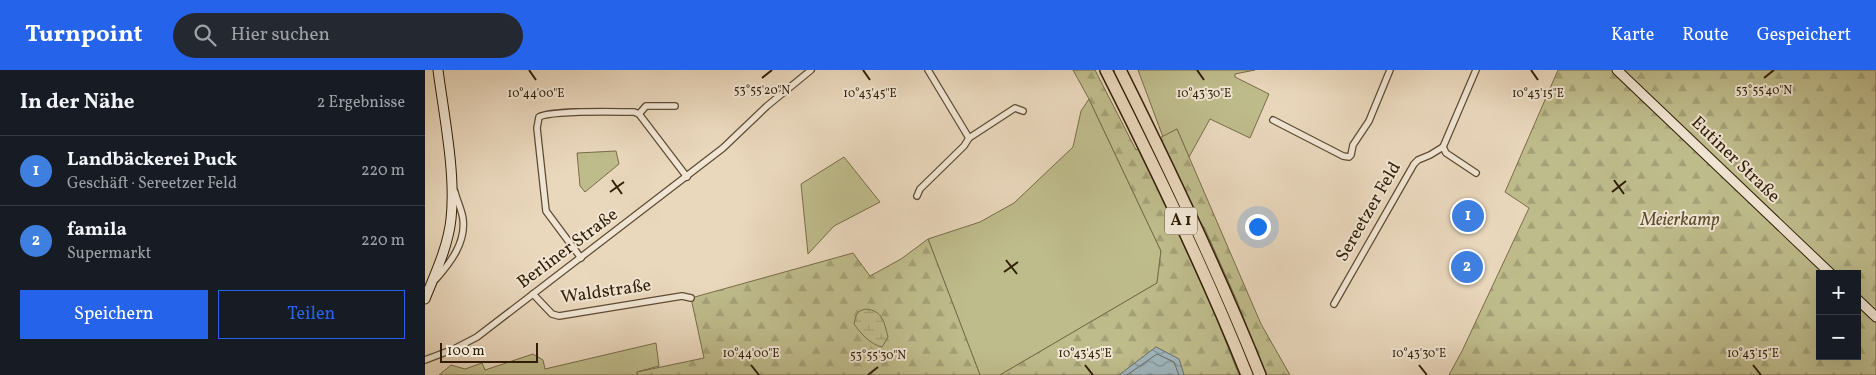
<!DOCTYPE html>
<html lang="de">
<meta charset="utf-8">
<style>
:root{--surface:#171b24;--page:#242831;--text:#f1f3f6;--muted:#9ea1a6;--line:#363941;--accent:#2563eb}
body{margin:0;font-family:Vollkorn,serif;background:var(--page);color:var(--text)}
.controls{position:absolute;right:15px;bottom:15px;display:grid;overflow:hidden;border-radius:0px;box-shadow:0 5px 20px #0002}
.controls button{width:45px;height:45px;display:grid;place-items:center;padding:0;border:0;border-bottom:1px solid var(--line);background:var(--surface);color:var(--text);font:25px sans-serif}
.scale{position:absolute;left:15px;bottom:12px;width:98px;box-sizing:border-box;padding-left:5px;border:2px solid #301e06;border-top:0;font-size:14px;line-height:18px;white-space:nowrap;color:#301e06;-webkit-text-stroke:4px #f1e6d4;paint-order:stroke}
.you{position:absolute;left:832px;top:156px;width:18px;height:18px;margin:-12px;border:4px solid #fff;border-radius:50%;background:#1a73e8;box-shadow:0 0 0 8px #1a73e833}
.badge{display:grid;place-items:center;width:32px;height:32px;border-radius:50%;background:var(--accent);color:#fff;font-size:16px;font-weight:700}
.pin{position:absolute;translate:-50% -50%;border:2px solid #fff;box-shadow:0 1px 5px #0006}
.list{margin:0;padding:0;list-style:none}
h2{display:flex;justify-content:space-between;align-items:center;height:65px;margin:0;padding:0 20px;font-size:21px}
h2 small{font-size:16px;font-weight:400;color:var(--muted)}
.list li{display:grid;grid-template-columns:32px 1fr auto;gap:15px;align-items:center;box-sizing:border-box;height:70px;padding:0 20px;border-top:1px solid var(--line)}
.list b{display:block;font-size:19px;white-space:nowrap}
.list p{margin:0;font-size:16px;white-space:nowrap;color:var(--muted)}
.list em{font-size:16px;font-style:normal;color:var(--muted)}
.actions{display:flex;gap:10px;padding:15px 20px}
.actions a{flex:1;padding:11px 0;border:1px solid var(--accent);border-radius:0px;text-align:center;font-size:18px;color:var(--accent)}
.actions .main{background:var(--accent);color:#fff}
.icon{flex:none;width:28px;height:28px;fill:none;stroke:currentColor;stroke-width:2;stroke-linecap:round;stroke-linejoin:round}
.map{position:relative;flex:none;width:1451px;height:305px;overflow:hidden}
header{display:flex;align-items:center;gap:30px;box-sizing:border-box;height:70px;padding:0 25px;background:var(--accent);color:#fff}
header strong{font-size:24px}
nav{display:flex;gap:28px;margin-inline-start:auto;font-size:18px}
.search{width:350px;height:45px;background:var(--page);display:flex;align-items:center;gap:12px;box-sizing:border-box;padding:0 18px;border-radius:28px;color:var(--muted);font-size:19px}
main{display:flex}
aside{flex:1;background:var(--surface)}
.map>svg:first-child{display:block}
.green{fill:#bfbc8c;stroke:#786d49}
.forest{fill:url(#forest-firs);stroke:#786d49;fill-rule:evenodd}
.wetland{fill:url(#wetland-marsh);stroke:#786d49}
.water{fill:url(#water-waves);stroke:#737974}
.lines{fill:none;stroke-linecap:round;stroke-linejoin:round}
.shore{stroke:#686a62;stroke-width:1}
.minor-casing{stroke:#5e4c34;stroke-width:8}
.secondary-casing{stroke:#301e06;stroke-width:11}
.motorway-casing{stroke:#301e06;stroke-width:14}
.minor{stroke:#f1e6d4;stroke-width:5.5}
.secondary{stroke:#f1e6d4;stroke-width:9}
.motorway{stroke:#ead8bd;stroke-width:11}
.ticks{fill:none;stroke:#301e06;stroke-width:2}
.labels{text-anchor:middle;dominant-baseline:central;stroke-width:4;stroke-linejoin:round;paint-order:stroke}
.shield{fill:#f1e6d4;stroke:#6a5a44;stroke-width:1}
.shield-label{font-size:16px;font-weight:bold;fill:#301e06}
.street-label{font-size:18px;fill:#301e06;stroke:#f1e6d4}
.park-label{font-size:18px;font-style:italic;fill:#5b4d2e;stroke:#f1e6d4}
.ticks-label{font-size:12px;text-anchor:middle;fill:#301e06;stroke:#f1e6d4;stroke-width:4;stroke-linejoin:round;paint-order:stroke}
</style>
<header>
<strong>Turnpoint</strong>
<div class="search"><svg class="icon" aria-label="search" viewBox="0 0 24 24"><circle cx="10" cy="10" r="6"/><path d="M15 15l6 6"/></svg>Hier suchen</div>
<nav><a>Karte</a><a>Route</a><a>Gespeichert</a></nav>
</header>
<main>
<aside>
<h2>In der Nähe<small>2 Ergebnisse</small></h2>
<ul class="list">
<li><span class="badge" style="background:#3f7fe0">1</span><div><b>Landbäckerei Puck</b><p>Geschäft · Sereetzer Feld</p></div><em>220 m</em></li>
<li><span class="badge" style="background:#3f7fe0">2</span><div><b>famila</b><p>Supermarkt</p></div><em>220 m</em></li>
</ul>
<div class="actions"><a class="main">Speichern</a><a>Teilen</a></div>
</aside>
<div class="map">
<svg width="1451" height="305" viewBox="0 0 1451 305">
<defs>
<pattern id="forest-firs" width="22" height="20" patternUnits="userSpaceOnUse" patternTransform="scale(1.25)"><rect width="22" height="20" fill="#bfbc8c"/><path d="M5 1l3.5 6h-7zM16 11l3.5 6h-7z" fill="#a4a177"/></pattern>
<pattern id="wetland-marsh" width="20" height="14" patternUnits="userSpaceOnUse" patternTransform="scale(1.25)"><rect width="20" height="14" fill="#bfbc8c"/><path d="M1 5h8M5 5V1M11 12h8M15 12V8" fill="none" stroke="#a4a177"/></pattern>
<pattern id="water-waves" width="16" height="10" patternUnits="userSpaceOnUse" patternTransform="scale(1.25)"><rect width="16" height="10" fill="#9fb6be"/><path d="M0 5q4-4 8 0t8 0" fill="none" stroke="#829398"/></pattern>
</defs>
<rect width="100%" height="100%" fill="#ead8bd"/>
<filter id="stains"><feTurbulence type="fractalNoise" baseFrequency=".004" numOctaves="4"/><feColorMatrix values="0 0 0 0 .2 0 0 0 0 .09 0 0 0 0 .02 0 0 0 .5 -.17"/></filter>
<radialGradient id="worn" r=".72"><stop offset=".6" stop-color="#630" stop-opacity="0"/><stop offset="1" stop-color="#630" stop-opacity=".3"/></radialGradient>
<!-- green -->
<g class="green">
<polygon points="713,0 830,0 810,4 810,7 844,24 825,68 785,49 764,87 752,59 738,67"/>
<polygon points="664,29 736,181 732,213 575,305 555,305 503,169 555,152 589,133 648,77 656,41"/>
<polygon points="191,81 194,94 160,122 155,116 152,83"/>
<polygon points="419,87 455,132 409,156 383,184 376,114"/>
<polygon points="231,273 234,296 212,302 212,305 14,305 26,295 40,299 57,293 60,300 108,284 118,290 120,299"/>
</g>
<!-- forest -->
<g class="forest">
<polygon points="648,0 670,0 711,80 752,59 836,254 865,305 840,305 812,231 779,157 757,171 788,239 814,305 759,305 754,289 731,277 694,305 575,305 732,213 736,181 664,29"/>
<path d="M1133 0H1451V305H1024L1037 281 1104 138 1080 122ZM1395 204H1432V286H1395Z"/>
<polygon points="503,169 555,305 213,305 212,302 279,288 266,228 428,183 445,206 476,189"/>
</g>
<!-- wetland -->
<path class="wetland" d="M441 239C458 241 459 252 463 267L457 277C445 274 436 264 429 254 431 245 431 241 441 239Z"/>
<!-- water -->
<polygon class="water" points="731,277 754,289 759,305 694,305"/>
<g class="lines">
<!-- shore -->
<polyline class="shore" points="702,305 732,284 749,292 754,305"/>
<defs>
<g id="minor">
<polyline points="503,0 544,68"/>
<polyline points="214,44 221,36 250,36"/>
<polyline points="848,50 918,86 924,87 926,85 928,75 944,51 965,0"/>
<polyline points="1018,77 1021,83 1051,103"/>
<polyline points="492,126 495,119 539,76 544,68 590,38 598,41"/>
<path d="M156 188 121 141 112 58 114 47C127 40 190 42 209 42L214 44 262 107"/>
<path d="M11 209C25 193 41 173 38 149 37 140 32 131 30 122"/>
<polyline points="108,224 127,244 134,246 257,226 266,228"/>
<polyline points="909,234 989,94 993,90 1005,85 1018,77 1051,0"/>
<polyline points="0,290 29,279 52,267 298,78 342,36 386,0"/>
</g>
<g id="secondary">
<polyline points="1192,0 1406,204"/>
<path d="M0 229C10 204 23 177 26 149 31 104 19 46 13 0"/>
<polyline points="1432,229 1451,247"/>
</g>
<g id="motorway">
<path d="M681 0C732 101 780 200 822 305"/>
<path d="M695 0C745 100 793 201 835 305"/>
</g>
</defs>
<!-- minor casing -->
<use href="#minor" class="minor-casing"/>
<!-- secondary casing -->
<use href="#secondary" class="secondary-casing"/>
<!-- motorway casing -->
<use href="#motorway" class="motorway-casing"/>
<!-- minor -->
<use href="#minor" class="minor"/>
<!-- secondary -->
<use href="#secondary" class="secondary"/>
<!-- motorway -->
<use href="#motorway" class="motorway"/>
</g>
<!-- ticks -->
<path class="ticks" d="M104 0 111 10M438 0 445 10M772 0 779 10M1106 0 1113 10M337 8 347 0M1339 8 1349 0M187 110 197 124M1189 110 1199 124M185 122 199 112M1187 122 1201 111M581 190 592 204M579 202 593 192M326 295 334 305M660 295 668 305M994 295 1002 305M1328 295 1336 305M443 305 453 297"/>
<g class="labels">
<!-- shield labels -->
<rect class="shield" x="740" y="137.5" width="32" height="27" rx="4"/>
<g class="shield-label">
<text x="756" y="151">A 1</text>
</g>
<!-- street labels -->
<g class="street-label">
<text transform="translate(1310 90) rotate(44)">Eutiner Straße</text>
<text transform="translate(944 142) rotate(-60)">Sereetzer Feld</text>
<text transform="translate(143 179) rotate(-37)">Berliner Straße</text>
<text transform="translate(181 222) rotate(-8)">Waldstraße</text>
</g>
<!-- park labels -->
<g class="park-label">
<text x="1255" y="150">Meierkamp</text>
</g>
</g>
<g class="ticks-label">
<text x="337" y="24">53°55'20"N</text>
<text x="1339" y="24">53°55'40"N</text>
<text x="111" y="27">10°44'00"E</text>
<text x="779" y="27">10°43'30"E</text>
<text x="1113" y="27">10°43'15"E</text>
<text x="445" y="27">10°43'45"E</text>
<text x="326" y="287">10°44'00"E</text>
<text x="660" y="287">10°43'45"E</text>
<text x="994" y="287">10°43'30"E</text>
<text x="1328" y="287">10°43'15"E</text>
<text x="453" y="289">53°55'30"N</text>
</g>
<rect width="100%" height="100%" filter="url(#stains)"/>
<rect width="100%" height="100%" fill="url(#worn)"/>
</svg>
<div class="controls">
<button>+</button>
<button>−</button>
</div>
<div class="scale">100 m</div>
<div class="you"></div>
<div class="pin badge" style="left:1043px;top:146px;background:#3f7fe0">1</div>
<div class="pin badge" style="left:1042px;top:197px;background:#3f7fe0">2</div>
</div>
</main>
